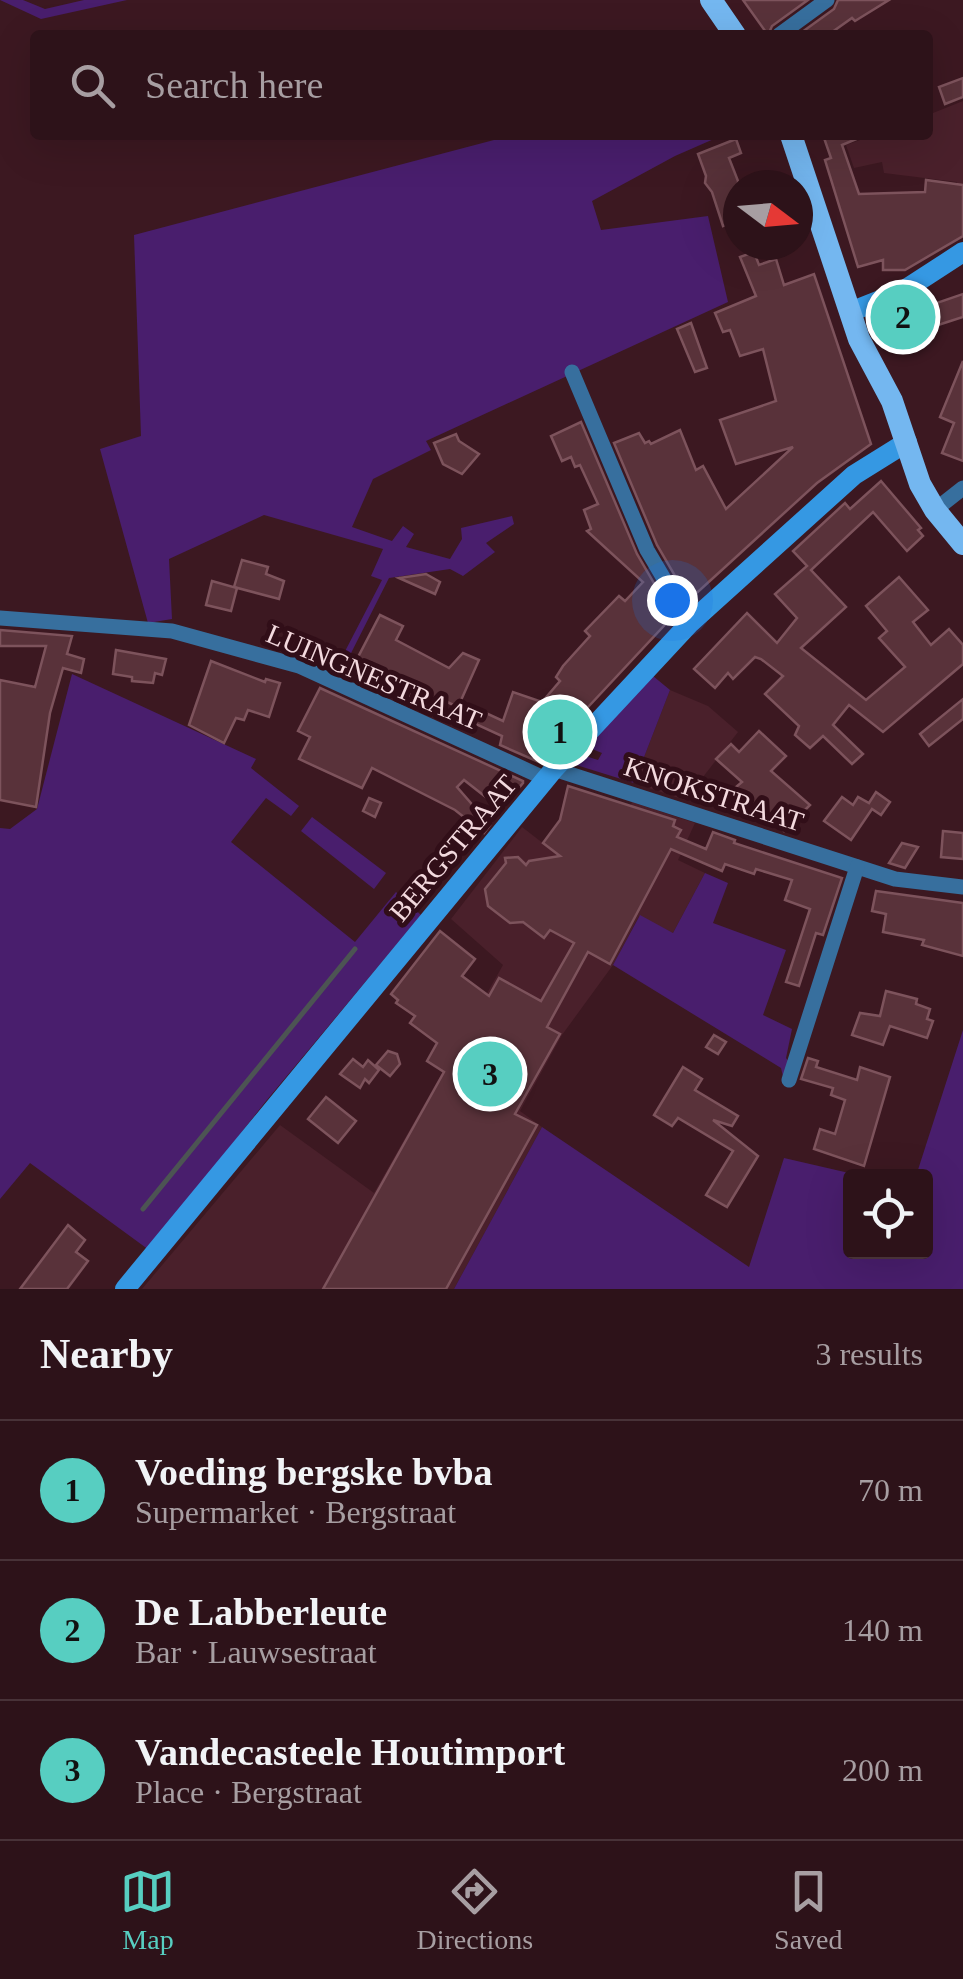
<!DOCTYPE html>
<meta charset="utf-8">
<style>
:root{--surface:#2d1219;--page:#351b22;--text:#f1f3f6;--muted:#a79ea2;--line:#483238;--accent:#57cec1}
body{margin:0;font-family:"Times New Roman",serif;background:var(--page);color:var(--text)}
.controls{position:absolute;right:30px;bottom:30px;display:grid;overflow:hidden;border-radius:10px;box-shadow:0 10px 40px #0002}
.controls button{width:90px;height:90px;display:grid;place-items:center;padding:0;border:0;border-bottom:2px solid var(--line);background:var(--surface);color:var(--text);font:50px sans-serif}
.compass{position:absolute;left:723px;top:170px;width:90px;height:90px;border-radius:50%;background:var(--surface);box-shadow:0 10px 40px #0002;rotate:106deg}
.you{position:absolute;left:672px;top:600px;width:35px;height:35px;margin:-25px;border:8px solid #fff;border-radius:50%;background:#1a73e8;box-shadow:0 0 0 15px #1a73e833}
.badge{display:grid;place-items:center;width:65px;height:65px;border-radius:50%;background:var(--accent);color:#111;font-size:32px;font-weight:700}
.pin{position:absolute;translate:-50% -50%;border:5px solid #fff;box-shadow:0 2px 10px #0006}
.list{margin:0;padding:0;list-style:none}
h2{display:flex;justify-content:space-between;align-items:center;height:130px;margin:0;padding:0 40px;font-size:42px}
h2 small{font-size:32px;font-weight:400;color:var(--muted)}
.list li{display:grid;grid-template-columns:65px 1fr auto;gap:30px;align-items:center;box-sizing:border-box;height:140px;padding:0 40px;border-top:2px solid var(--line)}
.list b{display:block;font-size:38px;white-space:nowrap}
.list p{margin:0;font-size:32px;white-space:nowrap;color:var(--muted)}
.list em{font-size:32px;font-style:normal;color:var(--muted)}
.icon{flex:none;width:55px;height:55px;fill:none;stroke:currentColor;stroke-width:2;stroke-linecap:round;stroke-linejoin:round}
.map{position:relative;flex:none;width:963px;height:1289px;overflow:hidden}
.search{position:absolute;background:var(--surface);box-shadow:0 10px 40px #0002;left:30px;right:30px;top:30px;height:110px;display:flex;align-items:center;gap:25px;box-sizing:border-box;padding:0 35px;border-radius:10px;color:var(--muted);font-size:38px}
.sheet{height:550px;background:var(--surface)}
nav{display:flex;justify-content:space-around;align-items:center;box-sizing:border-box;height:140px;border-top:2px solid var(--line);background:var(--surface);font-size:28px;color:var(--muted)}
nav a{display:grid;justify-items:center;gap:5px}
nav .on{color:var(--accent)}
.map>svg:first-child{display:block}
.built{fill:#4a202b}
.green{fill:#491e6d}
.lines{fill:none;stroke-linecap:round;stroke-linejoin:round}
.stream{stroke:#4c5453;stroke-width:5}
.building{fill:#59323a;stroke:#7d535c;stroke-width:2.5}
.street{stroke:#376f9e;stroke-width:15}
.secondary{stroke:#3598e3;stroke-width:20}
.primary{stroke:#74b7f0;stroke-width:22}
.labels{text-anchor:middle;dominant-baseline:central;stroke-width:10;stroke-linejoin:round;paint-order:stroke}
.street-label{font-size:28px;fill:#f3d9de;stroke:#310e18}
</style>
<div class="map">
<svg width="963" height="1289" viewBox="0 0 963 1289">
<rect width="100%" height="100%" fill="#3c1821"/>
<!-- built -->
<g class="built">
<polygon points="963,101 963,236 953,205 957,182 884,173 882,162 854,168 846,145 874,135 928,135 928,115"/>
<polygon points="670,690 708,706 738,732 685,800 634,783"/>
<polygon points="632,802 695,823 678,860 705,873 673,933 639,916 613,965 562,1035 520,1111 542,1127 454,1289 142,1289 280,1125 374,1193 503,965 451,919 522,827 557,854 614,841"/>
</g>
<!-- green -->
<g class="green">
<polygon points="0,0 23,0 45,9 84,0 127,0 41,19"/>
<polygon points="513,135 723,135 675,156 592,201 601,230 708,216 728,302 426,441 431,450 373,479 352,527 392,541 403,526 414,534 406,547 450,559 462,539 461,528 512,516 514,524 486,543 495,552 463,576 450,569 389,578 346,663 341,659 382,580 371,576 383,549 264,515 169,559 172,619 148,623 100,449 141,436 134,235"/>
<polygon points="72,674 256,759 251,768 299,806 291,816 266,798 231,842 355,942 396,892 421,915 266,1101 149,1250 30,1163 0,1199 0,828 10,829 37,809"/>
<polygon points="653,676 670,690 634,783 573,764 579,754 598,760 602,753 587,747"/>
<polygon points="312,817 386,873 374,889 301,831"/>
<polygon points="705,873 728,883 713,923 786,950 763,1015 792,1029 786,1058 791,1065 785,1085 781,1068 613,965 640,915 673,933"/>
<polygon points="963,1030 963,1289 454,1289 542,1127 749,1267 784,1158 862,1176 850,1176 850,1252 926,1252 926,1176 916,1176"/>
</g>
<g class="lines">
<!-- stream -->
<polyline class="stream" points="143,1209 355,949"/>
</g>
<!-- building -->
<g class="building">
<polygon points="743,0 808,0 772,26 768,35"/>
<polygon points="838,0 889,0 855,21 852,18 828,35 798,35 834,9"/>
<polygon points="963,78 963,97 945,104 939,87"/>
<polygon points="823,135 866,135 842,145 859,194 925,192 926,180 963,185 963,236 905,270 883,270 883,260 858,267 825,160 831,158"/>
<polygon points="736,139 741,153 729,158 738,181 738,220 723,226 712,192 705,183 706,176 698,154"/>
<polygon points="754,252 759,265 776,259 784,285 814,274 871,444 817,483 689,600 657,545 614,443 639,433 645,443 649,441 651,444 680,430 696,470 703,466 726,509 793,447 736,464 720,420 776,401 763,349 740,356 730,330 723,332 715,313 756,296 740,257"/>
<polygon points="963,294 963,317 932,327 933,338 911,339 899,316"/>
<polygon points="691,323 707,368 695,372 677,329"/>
<polygon points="963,361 963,461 942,453 954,423 940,417"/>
<polygon points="581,422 637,554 673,616 576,720 541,763 500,745 502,736 469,721 475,708 503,721 513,692 542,702 560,681 556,677 563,666 590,636 585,631 619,596 625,601 643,582 587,531 591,529 584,510 598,504 580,465 575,467 571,457 562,461 551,436"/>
<polygon points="456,434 459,441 479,454 462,474 443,464 434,443"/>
<polygon points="881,481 921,528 918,530 923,536 907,551 873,512 811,570 846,607 801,648 866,700 905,667 879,638 887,631 866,606 899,577 928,610 913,622 931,645 949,629 963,645 963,664 883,732 849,705 833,725 863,754 852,764 823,736 810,748 795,735 799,726 765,694 783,676 761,659 755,657 733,679 728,673 715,688 694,669 747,613 777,643 797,618 775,594 807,566 793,551 845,503 850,509"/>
<polygon points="242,560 268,567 266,574 284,581 279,599 234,587"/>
<polygon points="426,574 440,582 435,594 399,578"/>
<polygon points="212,581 237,588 231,611 206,605"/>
<polygon points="380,615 403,626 396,640 449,668 463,653 479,660 458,707 447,702 439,718 416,707 419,702 403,694 408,685 356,661"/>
<polygon points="0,630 72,636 67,654 84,659 81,673 63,668 50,713 36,807 0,800 0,680 35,687 46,646 0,646"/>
<polygon points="116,650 166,659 162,675 155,673 153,683 132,681 132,677 113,674"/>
<polygon points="211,661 265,682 266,679 280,683 269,717 248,710 244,720 236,718 224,743 189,725"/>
<polygon points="320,688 523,781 523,783 501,809 464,780 457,787 490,825 484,833 455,810 372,768 362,788 299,759 310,737 298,731"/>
<polygon points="963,699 963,719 929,746 920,734"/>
<polygon points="759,731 786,756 771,771 810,805 784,831 736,787 742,782 716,759 731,744 739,752"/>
<polygon points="568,786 675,820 673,826 681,830 677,837 706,849 713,832 735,840 734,843 842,878 823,935 816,933 799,986 786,982 810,909 785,900 792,880 756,869 754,874 725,864 722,871 671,849 610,964 588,952 547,1027 560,1034 515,1114 537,1125 446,1289 323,1289 444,1072 427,1061 437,1043 410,1023 415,1016 396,1003 398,1000 391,994 440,931 475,959 462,976 489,996 499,978 541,1001 574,943 550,930 544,938 523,922 510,923 488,906 485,889 506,863 505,858 518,857 526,865 529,861 560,856 543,843 560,820"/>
<polygon points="876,792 890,802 881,815 872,809 851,840 824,821 842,797 853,805 858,797 869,803"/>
<polygon points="369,798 381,803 375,817 363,811"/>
<polygon points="943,831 963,833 963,859 941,857"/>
<polygon points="902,843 918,847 905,868 889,863"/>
<polygon points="876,891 963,903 963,956 922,945 924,940 883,932 886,914 872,911"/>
<polygon points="886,991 917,999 916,1004 930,1009 927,1019 933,1021 927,1038 890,1026 883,1045 852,1035 860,1013 880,1016"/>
<polygon points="714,1035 726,1042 718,1054 706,1047"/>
<polygon points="388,1051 397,1054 400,1064 390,1076 376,1065"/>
<polygon points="808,1058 818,1061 816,1067 857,1080 860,1067 890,1077 864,1166 814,1149 820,1129 835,1134 845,1100 831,1095 833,1088 801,1079"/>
<polygon points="353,1059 363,1067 368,1060 379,1070 369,1083 365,1079 360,1088 340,1074"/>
<polygon points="683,1067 702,1079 695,1090 738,1116 732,1126 713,1120 758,1156 727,1207 706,1195 733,1151 678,1118 672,1126 654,1115"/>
<polygon points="326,1097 356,1121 338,1143 308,1119"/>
<polygon points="68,1225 85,1240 76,1252 88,1261 67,1289 20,1289"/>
</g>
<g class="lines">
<!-- street -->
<g class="street">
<polyline points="779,35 827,0"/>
<polyline points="572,372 647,550 690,623"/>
<polyline points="935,510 963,488"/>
<polyline points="0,618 172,631 299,666 546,779"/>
<polyline points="554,769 895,879 963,887"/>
<polyline points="789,1080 857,867"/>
</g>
<!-- secondary -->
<g class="secondary">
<polyline points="850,312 903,291 963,252"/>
<polyline points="125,1289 554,769 690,623 854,475 907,442"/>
</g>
<!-- primary -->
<g class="primary">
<polyline points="711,0 735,35"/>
<polyline points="791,135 859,339 892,401 920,484 935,510 963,544"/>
</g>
</g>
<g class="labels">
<!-- street labels -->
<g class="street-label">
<text transform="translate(374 677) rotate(23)">LUINGNESTRAAT</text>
<text transform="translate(714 794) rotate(18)">KNOKSTRAAT</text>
<text transform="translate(453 848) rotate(-50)">BERGSTRAAT</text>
</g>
</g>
</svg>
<div class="controls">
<button><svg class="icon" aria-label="locate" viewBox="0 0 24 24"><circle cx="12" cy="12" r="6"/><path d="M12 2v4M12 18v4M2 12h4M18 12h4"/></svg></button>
</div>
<svg class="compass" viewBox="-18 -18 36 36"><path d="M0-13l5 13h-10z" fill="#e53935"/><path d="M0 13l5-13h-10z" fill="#a79ea2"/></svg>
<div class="you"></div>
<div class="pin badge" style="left:560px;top:732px">1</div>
<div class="pin badge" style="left:903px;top:317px">2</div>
<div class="pin badge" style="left:490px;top:1074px">3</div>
<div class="search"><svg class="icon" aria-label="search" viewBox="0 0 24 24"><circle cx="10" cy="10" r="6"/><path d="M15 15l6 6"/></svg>Search here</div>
</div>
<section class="sheet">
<h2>Nearby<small>3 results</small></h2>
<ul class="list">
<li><span class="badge">1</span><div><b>Voeding bergske bvba</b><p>Supermarket · Bergstraat</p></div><em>70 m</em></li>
<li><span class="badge">2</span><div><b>De Labberleute</b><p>Bar · Lauwsestraat</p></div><em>140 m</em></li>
<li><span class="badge">3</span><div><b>Vandecasteele Houtimport</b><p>Place · Bergstraat</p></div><em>200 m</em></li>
</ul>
</section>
<nav>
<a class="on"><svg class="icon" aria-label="map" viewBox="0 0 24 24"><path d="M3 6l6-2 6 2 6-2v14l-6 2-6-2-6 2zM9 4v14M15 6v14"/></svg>Map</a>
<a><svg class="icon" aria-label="directions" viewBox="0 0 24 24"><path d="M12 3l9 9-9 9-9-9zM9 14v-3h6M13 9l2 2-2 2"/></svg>Directions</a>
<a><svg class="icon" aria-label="saved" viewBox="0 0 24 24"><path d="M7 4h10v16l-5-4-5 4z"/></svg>Saved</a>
</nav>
